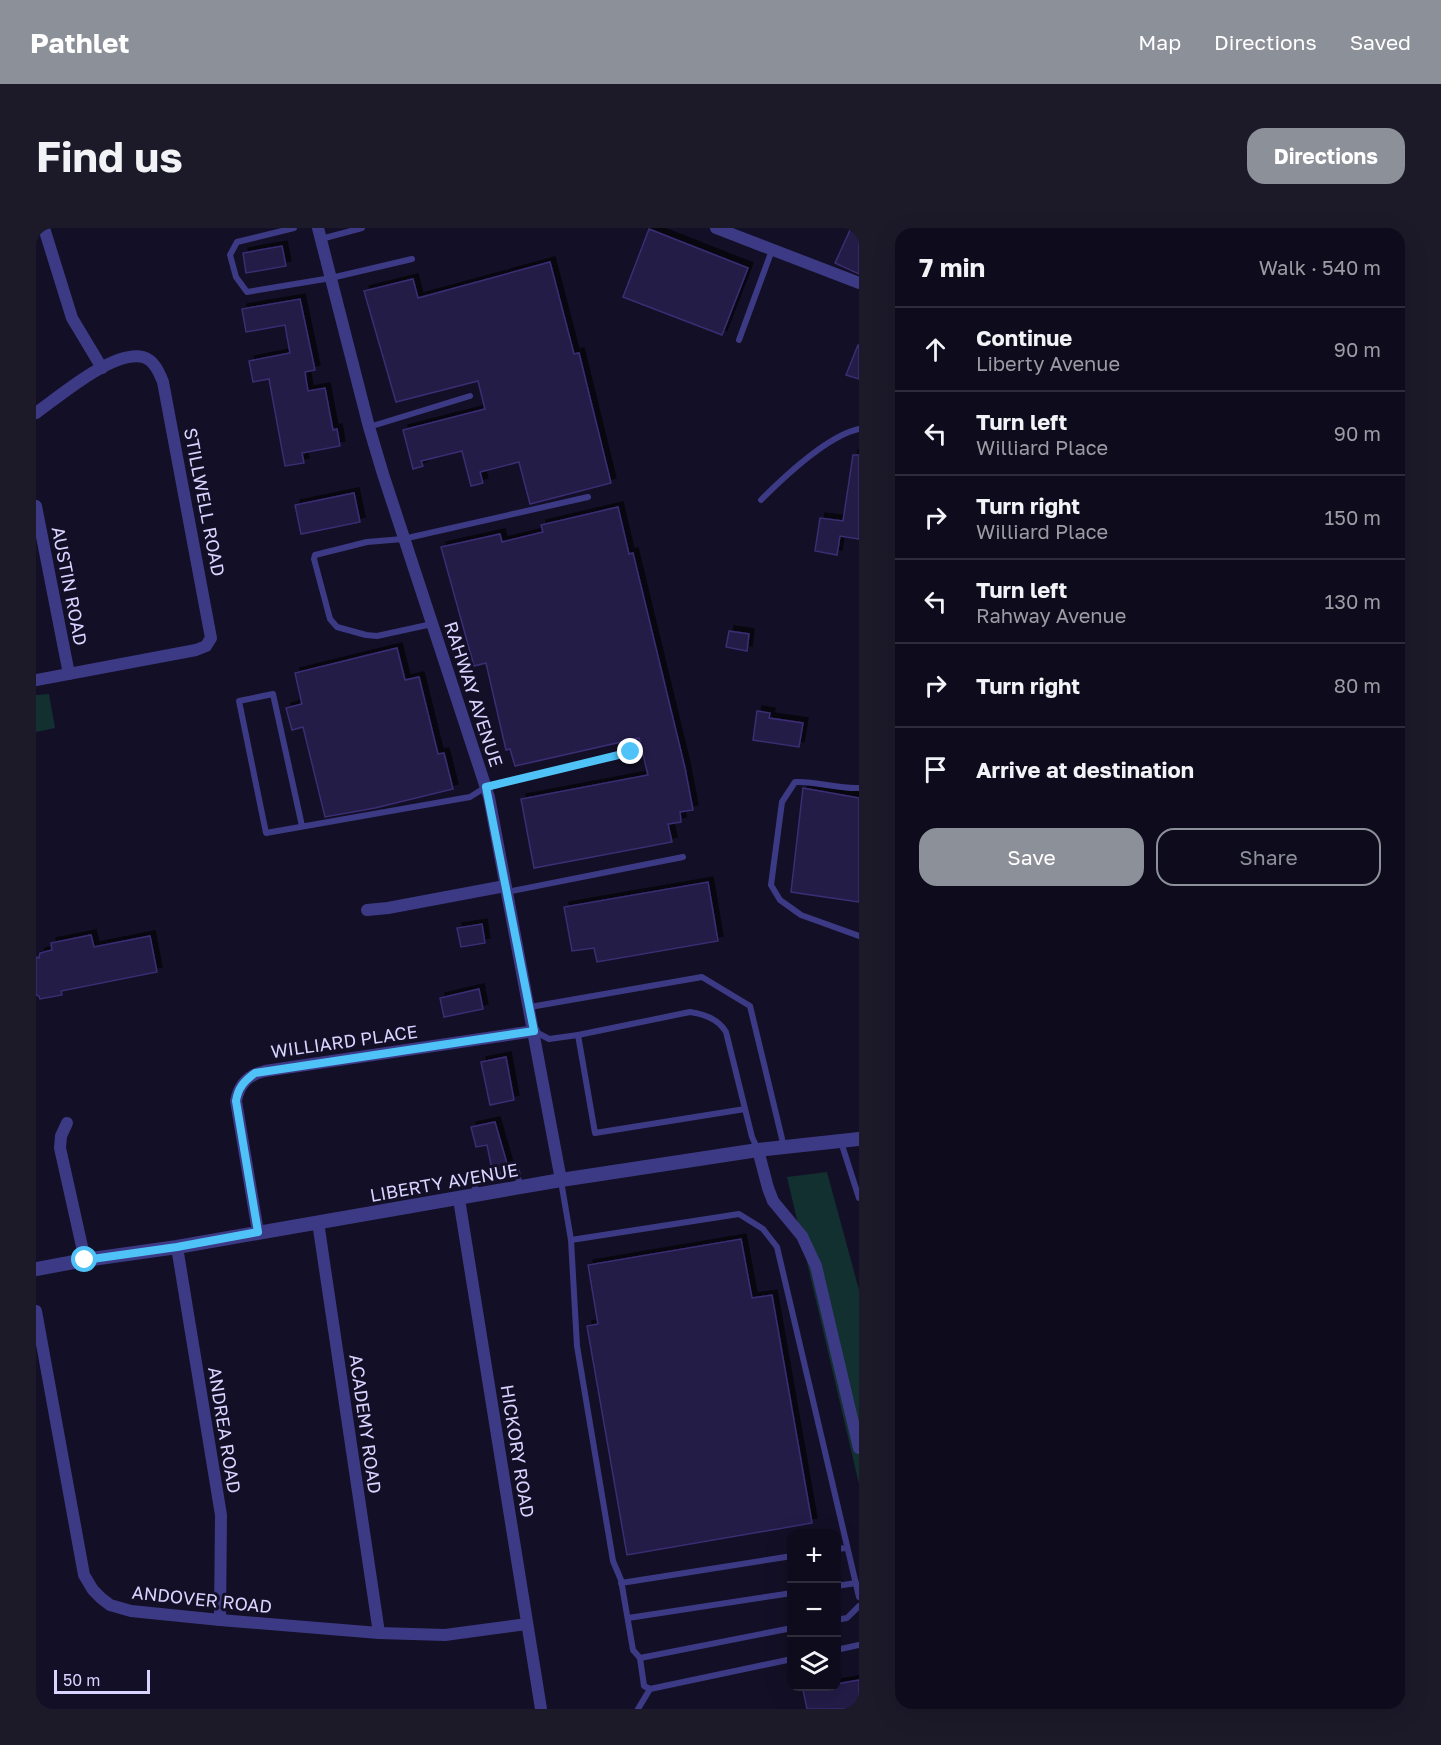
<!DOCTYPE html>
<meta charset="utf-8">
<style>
:root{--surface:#0e0b1c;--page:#1c1929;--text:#f1f3f6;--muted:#9b9ba3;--line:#2e2b3b;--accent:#8c9099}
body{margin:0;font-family:"Golos Text",sans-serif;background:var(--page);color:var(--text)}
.controls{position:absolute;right:18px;bottom:18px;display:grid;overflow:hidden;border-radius:12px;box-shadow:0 6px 24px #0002}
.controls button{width:54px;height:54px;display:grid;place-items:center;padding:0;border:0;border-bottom:2px solid var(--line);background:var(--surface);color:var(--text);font:30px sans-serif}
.scale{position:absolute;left:18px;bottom:15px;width:96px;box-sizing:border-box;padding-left:6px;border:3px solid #d9d4ff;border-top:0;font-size:16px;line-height:21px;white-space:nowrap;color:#d9d4ff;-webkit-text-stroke:4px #130f26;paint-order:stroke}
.stop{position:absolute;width:18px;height:18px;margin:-14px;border:4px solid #4fc3f7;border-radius:50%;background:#fff}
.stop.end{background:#4fc3f7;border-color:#fff;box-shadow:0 2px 6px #0008}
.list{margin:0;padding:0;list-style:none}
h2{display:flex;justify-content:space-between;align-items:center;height:78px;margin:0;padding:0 24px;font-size:26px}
h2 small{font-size:20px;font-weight:400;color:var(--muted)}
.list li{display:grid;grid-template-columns:39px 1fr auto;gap:18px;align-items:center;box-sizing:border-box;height:84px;padding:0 24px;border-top:2px solid var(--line)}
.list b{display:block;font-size:22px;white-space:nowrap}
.list p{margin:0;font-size:20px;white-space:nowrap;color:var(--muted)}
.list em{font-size:20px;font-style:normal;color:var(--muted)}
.actions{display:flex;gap:12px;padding:18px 24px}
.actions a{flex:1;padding:14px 0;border:2px solid var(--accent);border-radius:18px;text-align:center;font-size:21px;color:var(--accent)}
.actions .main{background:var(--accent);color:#fff}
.icon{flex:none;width:33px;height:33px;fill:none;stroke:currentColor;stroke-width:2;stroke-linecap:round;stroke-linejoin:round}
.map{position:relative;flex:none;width:823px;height:1481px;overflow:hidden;border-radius:18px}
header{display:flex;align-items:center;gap:36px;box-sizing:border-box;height:84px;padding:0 30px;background:var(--accent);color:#fff}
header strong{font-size:28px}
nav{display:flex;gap:33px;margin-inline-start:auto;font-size:21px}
.intro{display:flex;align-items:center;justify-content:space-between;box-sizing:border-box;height:144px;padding:0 36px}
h1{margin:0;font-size:42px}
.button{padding:15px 27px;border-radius:18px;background:var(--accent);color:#fff;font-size:21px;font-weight:700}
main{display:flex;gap:36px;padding:0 36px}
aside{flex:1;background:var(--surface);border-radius:18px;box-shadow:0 6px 24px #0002}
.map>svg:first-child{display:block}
.green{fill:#12302f}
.building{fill:#241b47;stroke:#3b2d73;stroke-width:1.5;filter:url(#shadow)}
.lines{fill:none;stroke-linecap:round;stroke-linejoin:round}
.service{stroke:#3d3a85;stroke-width:6}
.minor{stroke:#3d3a85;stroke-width:12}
.tertiary{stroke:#3d3a85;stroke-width:14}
.route{stroke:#4fc3f7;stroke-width:8}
.labels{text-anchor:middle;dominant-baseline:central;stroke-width:6;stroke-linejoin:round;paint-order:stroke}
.street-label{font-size:18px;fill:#d9d4ff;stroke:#130f26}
</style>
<header>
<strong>Pathlet</strong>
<nav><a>Map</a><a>Directions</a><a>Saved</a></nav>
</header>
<div class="intro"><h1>Find us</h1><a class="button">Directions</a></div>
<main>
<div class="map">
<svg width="823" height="1481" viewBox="0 0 823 1481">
<defs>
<filter id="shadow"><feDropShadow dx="5" dy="-5" stdDeviation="0" flood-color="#0009"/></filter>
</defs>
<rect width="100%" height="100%" fill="#130f26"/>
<!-- green -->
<g class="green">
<polygon points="13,466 19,500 0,504 0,467"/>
<polygon points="791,944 823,1062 823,1256 751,949"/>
</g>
<!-- building -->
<g class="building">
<polygon points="815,0 823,0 823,46 799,35"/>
<polygon points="613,1 712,40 686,107 587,69"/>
<polygon points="246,18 250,38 210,45 207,25"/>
<polygon points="514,34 538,126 543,125 575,255 494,276 483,234 444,244 447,255 435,258 426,223 385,233 387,238 377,241 367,202 449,181 442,153 360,174 328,63 377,51 382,70"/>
<polygon points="264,71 279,142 269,144 272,163 289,160 297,202 301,201 304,218 266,225 268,235 249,238 233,151 217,154 213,133 254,125 249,97 210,104 206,81"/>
<polygon points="822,117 823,117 823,151 810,147"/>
<polygon points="817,227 823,227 823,311 804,308 801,327 779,323 784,290 807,293"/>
<polygon points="318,265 324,294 265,306 259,277"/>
<polygon points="582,279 593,326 597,325 649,540 657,582 644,584 645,594 632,596 636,614 498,640 485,571 612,547 603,510 479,538 474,521 470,522 450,435 438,438 405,319 464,306 466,314 507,304 505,297"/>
<polygon points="693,403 713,406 711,423 690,419"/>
<polygon points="361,420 369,452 383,449 402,526 408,525 417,561 339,580 289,589 267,499 256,502 250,480 266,476 259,445"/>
<polygon points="721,483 734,485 733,490 767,495 763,519 717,512"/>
<polygon points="767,560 823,570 823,674 755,664"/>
<polygon points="672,654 682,713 561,734 558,720 536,723 528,679"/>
<polygon points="446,696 449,715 425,719 421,700"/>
<polygon points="55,707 58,719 114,708 121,744 25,763 26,767 4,771 3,768 0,767 0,729 3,730 4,725 16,722 15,715"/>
<polygon points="443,761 447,781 408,789 404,770"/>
<polygon points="470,829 478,872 454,877 445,834"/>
<polygon points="459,894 472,939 456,942 451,917 440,919 435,899"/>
<polygon points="705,1011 716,1070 736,1067 776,1295 591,1327 551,1098 562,1096 552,1037"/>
<polygon points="823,1452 823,1481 771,1481 767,1462 801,1458 801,1456"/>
</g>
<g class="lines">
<!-- service -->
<g class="service">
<polyline points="258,0 201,14 194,27 200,49 211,64 295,50 376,31"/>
<polyline points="285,11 326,0"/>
<polyline points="703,112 736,22"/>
<polyline points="333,199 434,168"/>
<path d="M725 272C748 249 791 208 823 201"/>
<polyline points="396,396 341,408 330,407 301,399 294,391 278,331 279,327 331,314 367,311 552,269"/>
<path d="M823 560C801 561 781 553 759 554L746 574 735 657 744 672 765 687 823 708"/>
<polyline points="266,598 237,466 203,473 230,605 434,569 450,559 595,524"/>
<polyline points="471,664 647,629"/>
<polyline points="494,779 666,749 714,778 748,919"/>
<path d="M498 803 513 811 542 807 654 784C668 786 683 792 690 804L716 909 722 922"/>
<polyline points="542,807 559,905 709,881"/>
<polyline points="805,914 823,970"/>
<polyline points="525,953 535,1012 541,1118 577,1333 585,1352 597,1422 604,1430 756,1400"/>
<polyline points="441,967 437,951 481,943 484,959"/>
<polyline points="535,1012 703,986 727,1001 741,1019 823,1369"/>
<polyline points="800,1321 811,1320"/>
<polyline points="585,1355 756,1328"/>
<polyline points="800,1358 820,1355"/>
<polyline points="592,1390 756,1365"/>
<polyline points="800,1392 811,1390 823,1378"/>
<polyline points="800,1422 823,1417"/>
<polyline points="604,1430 608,1458 614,1461 756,1431"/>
<polyline points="602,1481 614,1461"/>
</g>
<!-- minor -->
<g class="minor">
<polyline points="8,0 36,90 66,140"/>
<polyline points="282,0 333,199 347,246 453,569 525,952"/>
<polyline points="680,0 823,55"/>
<path d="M0 185C24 168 77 122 107 129 118 132 123 144 127 154L175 410 170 418 160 422 0 452"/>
<polyline points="0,278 33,446"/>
<polyline points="331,682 352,680 469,658"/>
<polyline points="31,895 25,908 24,920 49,1032"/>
<polyline points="722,922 732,960 737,973 766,1008 780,1038 823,1220"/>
<polyline points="423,971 505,1481"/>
<polyline points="282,994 343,1405"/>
<path d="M222 1004 200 873C203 856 212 847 229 843L498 803"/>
<polyline points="141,1019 185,1287 184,1392"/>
<polyline points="0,1083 48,1347 57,1362 65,1370 74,1377 95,1383 184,1392 343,1405 409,1407 491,1396"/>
</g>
<!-- tertiary -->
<polyline class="tertiary" points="0,1041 49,1032 141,1019 525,952 722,922 823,911"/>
</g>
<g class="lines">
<!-- route -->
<path class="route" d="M49 1032 141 1019 222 1004 200 873C202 860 208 853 219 845L498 803 450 559 595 524"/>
</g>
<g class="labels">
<!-- street labels -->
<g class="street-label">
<text transform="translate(169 274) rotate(79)">STILLWELL ROAD</text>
<text transform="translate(34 358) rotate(79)">AUSTIN ROAD</text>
<text transform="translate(438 466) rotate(72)">RAHWAY AVENUE</text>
<text transform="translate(308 813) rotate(-8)">WILLIARD PLACE</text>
<text transform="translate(408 954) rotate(-10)">LIBERTY AVENUE</text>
<text transform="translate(330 1196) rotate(82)">ACADEMY ROAD</text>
<text transform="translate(189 1202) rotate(81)">ANDREA ROAD</text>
<text transform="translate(482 1223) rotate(81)">HICKORY ROAD</text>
<text transform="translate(166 1371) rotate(6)">ANDOVER ROAD</text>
</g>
</g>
</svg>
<div class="controls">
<button>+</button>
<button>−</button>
<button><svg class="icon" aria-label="layers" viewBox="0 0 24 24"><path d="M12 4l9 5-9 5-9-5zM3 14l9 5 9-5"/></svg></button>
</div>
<div class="scale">50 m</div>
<div class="stop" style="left:49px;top:1032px"></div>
<div class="stop end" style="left:595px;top:524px"></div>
</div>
<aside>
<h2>7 min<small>Walk · 540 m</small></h2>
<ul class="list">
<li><svg class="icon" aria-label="ahead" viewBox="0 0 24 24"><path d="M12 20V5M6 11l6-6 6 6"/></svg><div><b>Continue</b><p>Liberty Avenue</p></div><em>90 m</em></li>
<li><svg class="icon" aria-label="left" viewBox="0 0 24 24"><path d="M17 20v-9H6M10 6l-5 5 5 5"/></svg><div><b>Turn left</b><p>Williard Place</p></div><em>90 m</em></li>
<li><svg class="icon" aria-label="right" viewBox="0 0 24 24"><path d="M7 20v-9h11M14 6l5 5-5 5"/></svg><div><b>Turn right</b><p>Williard Place</p></div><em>150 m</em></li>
<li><svg class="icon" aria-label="left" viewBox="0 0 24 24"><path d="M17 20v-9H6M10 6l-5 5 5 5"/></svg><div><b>Turn left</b><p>Rahway Avenue</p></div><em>130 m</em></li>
<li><svg class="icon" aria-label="right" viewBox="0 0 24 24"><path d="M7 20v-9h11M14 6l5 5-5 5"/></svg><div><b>Turn right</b></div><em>80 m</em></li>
<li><svg class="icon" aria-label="arrive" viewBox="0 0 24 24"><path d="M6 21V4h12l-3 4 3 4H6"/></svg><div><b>Arrive at destination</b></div></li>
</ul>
<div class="actions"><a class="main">Save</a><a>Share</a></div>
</aside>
</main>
